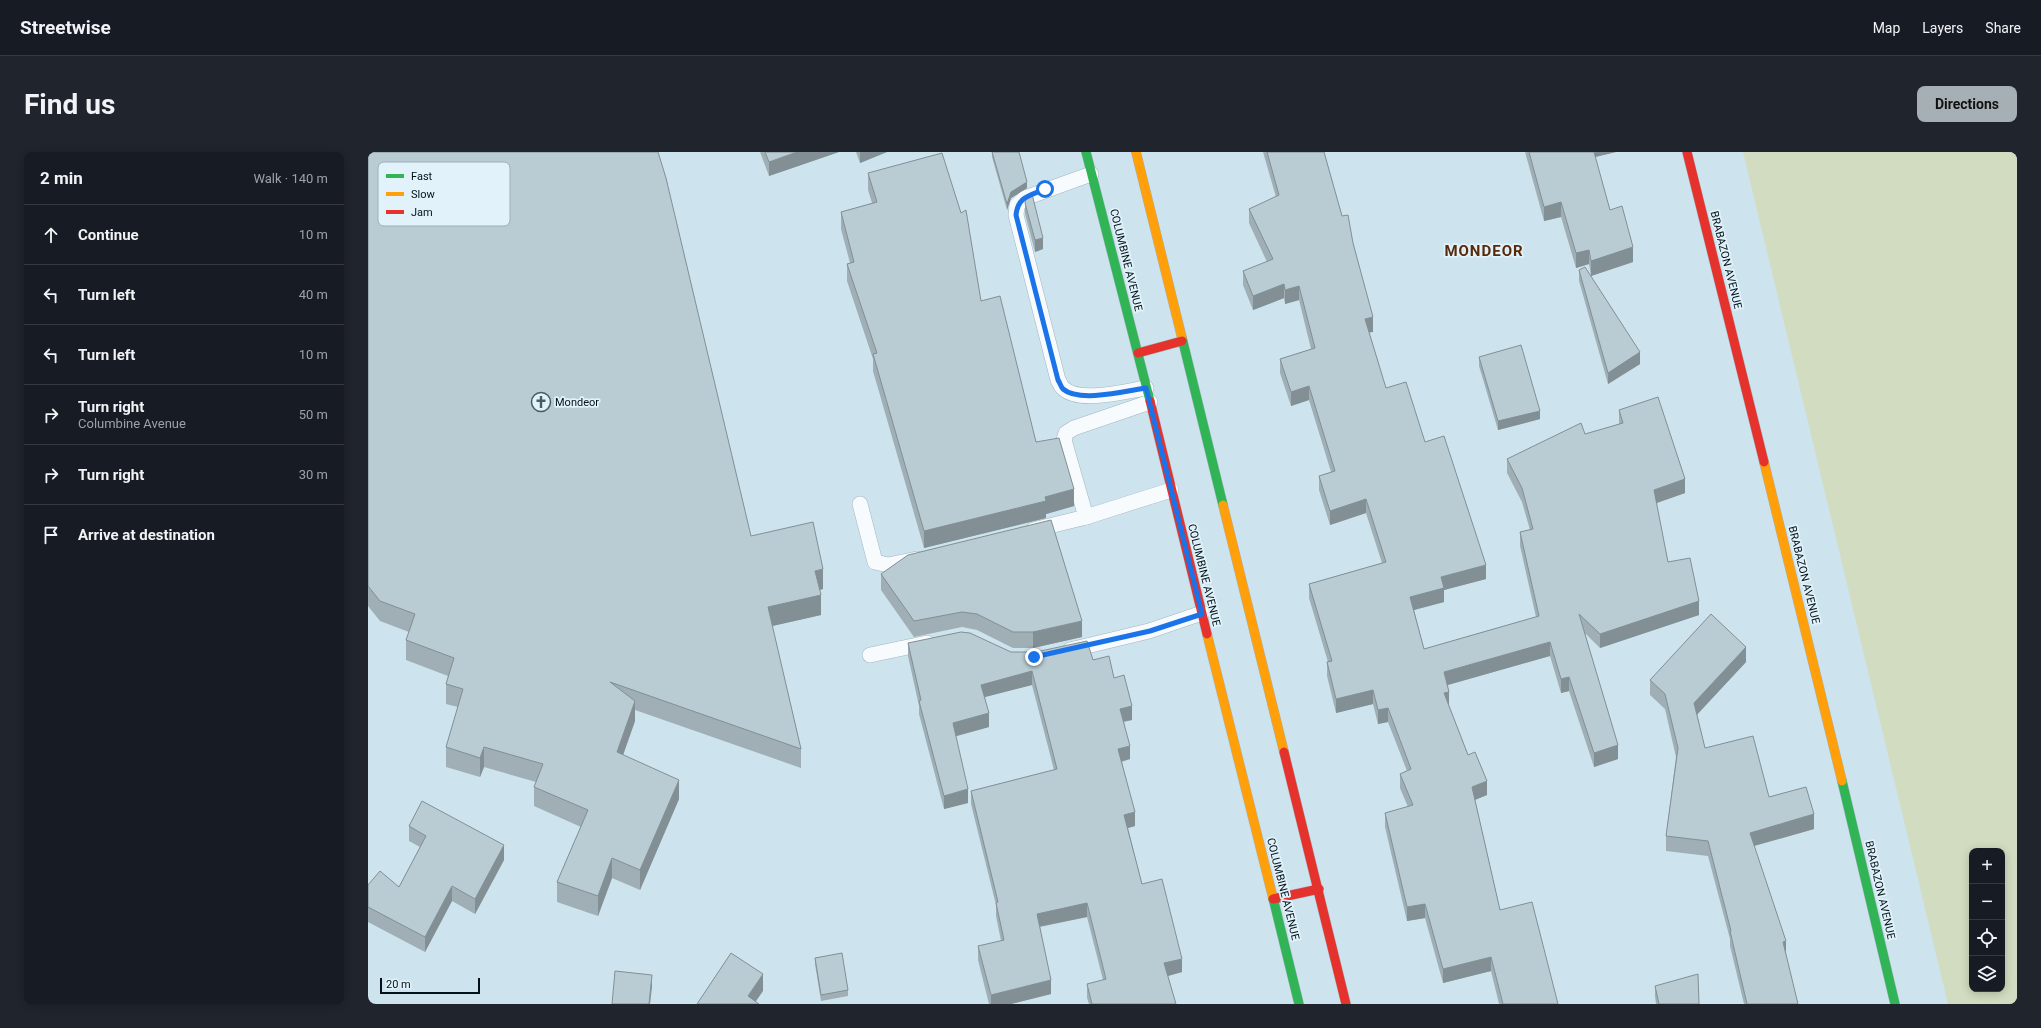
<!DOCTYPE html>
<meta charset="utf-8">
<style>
:root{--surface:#171b24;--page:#20242c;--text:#f1f3f6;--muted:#9ea1a6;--line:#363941;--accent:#a6afb4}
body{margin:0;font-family:Roboto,sans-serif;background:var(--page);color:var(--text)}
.controls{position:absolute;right:12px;bottom:12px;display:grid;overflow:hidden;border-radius:8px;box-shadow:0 2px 10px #0003}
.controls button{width:36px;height:36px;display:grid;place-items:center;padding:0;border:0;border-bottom:1px solid var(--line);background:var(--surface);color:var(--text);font:20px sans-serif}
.scale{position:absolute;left:12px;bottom:10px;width:100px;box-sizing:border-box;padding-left:4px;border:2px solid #031118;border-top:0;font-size:11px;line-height:14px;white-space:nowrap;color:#031118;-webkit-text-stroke:3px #e1f2fa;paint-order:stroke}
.stop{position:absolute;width:12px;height:12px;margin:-9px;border:3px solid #1a73e8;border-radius:50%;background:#fff}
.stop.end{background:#1a73e8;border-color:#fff;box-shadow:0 1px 4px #0008}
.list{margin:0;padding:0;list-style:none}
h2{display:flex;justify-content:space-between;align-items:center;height:52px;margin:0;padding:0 16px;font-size:17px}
h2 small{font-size:13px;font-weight:400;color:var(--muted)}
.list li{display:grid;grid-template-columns:26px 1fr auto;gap:12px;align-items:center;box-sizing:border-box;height:60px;padding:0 16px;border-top:1px solid var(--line)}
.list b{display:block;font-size:15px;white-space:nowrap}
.list p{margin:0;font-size:13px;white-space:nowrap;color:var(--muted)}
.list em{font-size:13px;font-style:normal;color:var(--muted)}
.icon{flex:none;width:22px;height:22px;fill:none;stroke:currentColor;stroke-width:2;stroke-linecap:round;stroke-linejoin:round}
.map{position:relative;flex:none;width:1649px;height:852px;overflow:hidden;border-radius:8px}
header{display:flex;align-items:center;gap:24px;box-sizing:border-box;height:56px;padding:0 20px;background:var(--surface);border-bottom:1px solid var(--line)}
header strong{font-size:19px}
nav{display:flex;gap:22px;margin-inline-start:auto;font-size:14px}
.intro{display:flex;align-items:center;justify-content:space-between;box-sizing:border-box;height:96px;padding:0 24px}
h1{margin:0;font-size:28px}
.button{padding:10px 18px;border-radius:8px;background:var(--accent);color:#111;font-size:14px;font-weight:700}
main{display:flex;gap:24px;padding:0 24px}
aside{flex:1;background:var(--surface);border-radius:8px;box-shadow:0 2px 10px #0003}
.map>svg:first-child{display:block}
.green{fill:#d1dcc0;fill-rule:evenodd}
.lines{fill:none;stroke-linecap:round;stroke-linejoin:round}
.lane-casing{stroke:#a3b5be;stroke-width:16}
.fast-casing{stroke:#a3b5be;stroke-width:10}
.slow-casing{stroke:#a3b5be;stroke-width:10}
.jam-casing{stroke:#a3b5be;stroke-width:10}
.lane{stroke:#f8fbfd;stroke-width:15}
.fast{stroke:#30b455;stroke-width:9}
.slow{stroke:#ff9f0a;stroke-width:9}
.jam{stroke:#e5322d;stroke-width:9}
.wall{fill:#9fafb5}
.shaded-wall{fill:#828f94}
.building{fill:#b9ccd3;stroke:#828f94}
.route{stroke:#1a73e8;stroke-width:5}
.labels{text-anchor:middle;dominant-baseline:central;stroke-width:3.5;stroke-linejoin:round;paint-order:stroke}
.street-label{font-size:11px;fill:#031118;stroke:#e1f2fa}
.poi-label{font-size:11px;fill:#031118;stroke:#e1f2fa;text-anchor:start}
.district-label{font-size:15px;font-weight:bold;letter-spacing:1px;fill:#582a0c;stroke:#e1f2fa}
.key{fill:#e1f2fa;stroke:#9eaeb6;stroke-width:1}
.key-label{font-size:11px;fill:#031118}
</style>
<header>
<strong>Streetwise</strong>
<nav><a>Map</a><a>Layers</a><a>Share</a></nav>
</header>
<div class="intro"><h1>Find us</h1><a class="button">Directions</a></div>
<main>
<aside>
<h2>2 min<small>Walk · 140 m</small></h2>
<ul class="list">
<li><svg class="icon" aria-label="ahead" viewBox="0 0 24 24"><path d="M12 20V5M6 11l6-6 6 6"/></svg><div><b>Continue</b></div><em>10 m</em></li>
<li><svg class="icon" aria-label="left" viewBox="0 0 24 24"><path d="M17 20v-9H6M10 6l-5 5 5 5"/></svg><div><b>Turn left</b></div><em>40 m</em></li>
<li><svg class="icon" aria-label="left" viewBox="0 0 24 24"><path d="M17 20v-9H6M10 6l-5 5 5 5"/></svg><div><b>Turn left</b></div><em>10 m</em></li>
<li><svg class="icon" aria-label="right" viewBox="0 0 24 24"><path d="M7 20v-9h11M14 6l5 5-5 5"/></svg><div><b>Turn right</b><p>Columbine Avenue</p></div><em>50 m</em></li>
<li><svg class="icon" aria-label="right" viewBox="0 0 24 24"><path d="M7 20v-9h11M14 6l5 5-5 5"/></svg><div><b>Turn right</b></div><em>30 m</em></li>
<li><svg class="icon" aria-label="arrive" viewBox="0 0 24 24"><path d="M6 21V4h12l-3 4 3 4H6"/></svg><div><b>Arrive at destination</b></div></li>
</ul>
</aside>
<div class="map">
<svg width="1649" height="852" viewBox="0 0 1649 852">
<rect width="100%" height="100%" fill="#cde4ef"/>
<!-- green -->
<path class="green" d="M1375 0H1649V852H1580ZM1604 699H1634V837H1604Z"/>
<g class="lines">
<defs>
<g id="lane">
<path d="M723 22 657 46 649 53 648 63 690 228C692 231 693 235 695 236 711 252 758 239 778 236"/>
<polyline points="782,250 706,276 698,281 696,288 718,365 803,338"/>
<polyline points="492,352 507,410 520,413 549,407"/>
<polyline points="665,378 718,365"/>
<polyline points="702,498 781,479 834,461"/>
<polyline points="502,503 559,491"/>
</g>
<g id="fast">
<polyline points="718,0 782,249"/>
<polyline points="814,186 855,353"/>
<polyline points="1474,629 1527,852"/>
<polyline points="905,746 931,852"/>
</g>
<g id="slow">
<polyline points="768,0 814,186"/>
<polyline points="1396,310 1474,629"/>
<polyline points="855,353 916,600"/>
<polyline points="839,482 905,746"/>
</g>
<g id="jam">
<polyline points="1319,0 1396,310"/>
<polyline points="770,201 814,189"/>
<polyline points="782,249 839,482"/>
<polyline points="916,600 978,852"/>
<polyline points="905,747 951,737"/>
</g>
</defs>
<!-- lane casing -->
<use href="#lane" class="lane-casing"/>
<!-- fast casing -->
<use href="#fast" class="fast-casing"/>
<!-- slow casing -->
<use href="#slow" class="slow-casing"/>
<!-- jam casing -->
<use href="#jam" class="jam-casing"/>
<!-- lane -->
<use href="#lane" class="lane"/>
<!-- fast -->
<use href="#fast" class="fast"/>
<!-- slow -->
<use href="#slow" class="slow"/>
<!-- jam -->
<use href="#jam" class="jam"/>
</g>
<!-- wall -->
<g class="wall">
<polygon points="0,0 383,384 455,437 451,438 453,463 404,474 433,597 433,616 267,558 267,569 255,603 311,647 272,738 244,726 230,764 189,750 189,730 213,675 166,654 166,635 168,630 116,615 112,625 78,615 78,595 90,555 78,552 78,532 80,524 38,508 38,488 41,480 12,469 0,454"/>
<polygon points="392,0 471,0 401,24"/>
<polygon points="488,0 519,0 492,11"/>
<polygon points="624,0 651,0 659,36 643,46 639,58 624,5"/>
<polygon points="895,0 956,0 974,64 985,91 1005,180 1001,180 1018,236 1057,290 1118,427 1076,438 1076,450 1046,458 1056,497 1168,465 1152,394 1152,380 1162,378 1154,350 1139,321 1139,307 1251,272 1251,258 1317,341 1288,351 1300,410 1331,463 1232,496 1217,481 1250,607 1226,615 1201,539 1193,541 1182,504 1080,533 1081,554 1100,603 1119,643 1107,648 1132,758 1190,852 1131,852 1123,819 1075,831 1057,766 1039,769 1017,675 1017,661 1040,655 1032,636 1032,622 1039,619 1020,570 1010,572 1005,552 968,561 959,524 959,510 960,510 941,446 941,432 1014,411 998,361 962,373 951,338 951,324 963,320 941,248 923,254 912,221 912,207 943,197 931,148 917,152 916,146 885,158 875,133 875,119 899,110 881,71 881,57 908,45"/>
<polygon points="1157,0 1248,0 1227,5 1242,58 1265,110 1223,124 1221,112 1208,116 1193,65 1176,69"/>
<polygon points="500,21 613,149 668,290 706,354 678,362 678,366 556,396 505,219 505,207 479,129 479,112 482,111 473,77 473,60 504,51 500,38"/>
<polygon points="657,51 675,97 667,100 657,62"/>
<polygon points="1211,118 1272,212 1240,232 1211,129"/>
<polygon points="1111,205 1172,267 1130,278 1111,214"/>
<polygon points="513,422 714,485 665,496 645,496 609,478 594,475 546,485 513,438"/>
<polygon points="540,491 725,508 746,526 764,568 756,570 762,607 754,610 767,674 760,676 774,732 814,820 800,824 808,852 721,852 719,846 719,832 735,828 719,765 672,775 683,842 643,852 621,852 610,808 610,794 633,789 628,764 628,753 603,652 603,639 686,618 664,533 617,545 621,575 588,584 600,651 576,657 551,562 551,554 540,504"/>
<polygon points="1378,510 1329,562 1337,596 1401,645 1446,677 1386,694 1418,803 1430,852 1376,852 1362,794 1362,787 1340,704 1298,699 1298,684 1308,605 1297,557 1282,543 1282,528"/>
<polygon points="41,674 136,708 107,762 84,749 57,800 0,770 0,733 31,735 52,695 41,689"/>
<polygon points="447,806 480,838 480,844 453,849 447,812"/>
<polygon points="1287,834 1331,852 1288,852 1287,844"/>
</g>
<!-- shaded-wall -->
<g class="shaded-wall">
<polygon points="429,0 471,0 401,24 401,10"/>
<polygon points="492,0 519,0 492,11"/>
<polygon points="1223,0 1248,0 1223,6"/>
<polygon points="659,30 659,36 643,46 639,58 639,52 643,40"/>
<polygon points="1193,50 1193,65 1176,69 1176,55"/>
<polygon points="675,86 675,97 667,100 667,88"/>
<polygon points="1265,95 1265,110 1223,124 1223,109"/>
<polygon points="1221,98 1221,112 1208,116 1208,101"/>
<polygon points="916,132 916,146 885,158 885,144"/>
<polygon points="931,134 931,148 917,152 917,138"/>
<polygon points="1005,165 1005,180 997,181 997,167"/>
<polygon points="1272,200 1272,212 1240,232 1240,221"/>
<polygon points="941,234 941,248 923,254 923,240"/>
<polygon points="1172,259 1172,267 1130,278 1130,269"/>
<polygon points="1317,327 1317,341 1286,352 1286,338"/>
<polygon points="706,337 706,354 678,362 678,366 556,396 556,379"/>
<polygon points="998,347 998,361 962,373 962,359"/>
<polygon points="1118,413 1118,427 1076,438 1076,450 1042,459 1042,445 1073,425"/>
<polygon points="455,417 455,437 447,439 447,419"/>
<polygon points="453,443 453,463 400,475 400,455"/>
<polygon points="1331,449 1331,463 1232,496 1232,482"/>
<polygon points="714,469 714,485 665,496 665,480"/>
<polygon points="1182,490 1182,504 1076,534 1076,520"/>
<polygon points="1378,495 1378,510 1326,566 1326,551"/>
<polygon points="664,519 664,533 613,546 613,533"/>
<polygon points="1201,525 1201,539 1193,541 1193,527"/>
<polygon points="1005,538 1005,552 968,561 968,547"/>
<polygon points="1081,540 1081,554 1076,555 1076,541"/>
<polygon points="267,549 267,569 249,620 249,600"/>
<polygon points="764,554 764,568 752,570 752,557"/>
<polygon points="1020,556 1020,570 1010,572 1010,558"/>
<polygon points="621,561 621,575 585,585 585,571"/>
<polygon points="1250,593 1250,607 1226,615 1226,601"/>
<polygon points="762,594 762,607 750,610 750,597"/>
<polygon points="116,595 116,615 112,625 112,606"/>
<polygon points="311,628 311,647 272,738 272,718"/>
<polygon points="1119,629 1119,643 1104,649 1104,635"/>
<polygon points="600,637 600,651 576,657 576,644"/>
<polygon points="767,660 767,674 756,677 756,663"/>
<polygon points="1446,662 1446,677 1382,695 1382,681"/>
<polygon points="136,693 136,708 107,762 107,747"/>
<polygon points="244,706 244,726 230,764 230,744"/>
<polygon points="84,734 84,749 57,800 57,785"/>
<polygon points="719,751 719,765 669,775 669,762"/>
<polygon points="1057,752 1057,766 1039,769 1039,755"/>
<polygon points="1418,789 1418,804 1415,790"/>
<polygon points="1123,805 1123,819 1075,831 1075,817"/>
<polygon points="814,807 814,820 796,825 796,811"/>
<polygon points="395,822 395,839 386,852 380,844"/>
<polygon points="284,823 284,835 282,852 281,852"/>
<polygon points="683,828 683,842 643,852 623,852 623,843"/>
</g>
<!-- building -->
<g class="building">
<polygon points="0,0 290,0 298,26 383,384 445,370 455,417 447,419 453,443 400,455 433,597 242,530 267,549 249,600 311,628 272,718 244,706 230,744 189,730 220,658 166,635 175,612 116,595 112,606 78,595 95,537 78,532 86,506 38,488 47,462 12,449 0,434"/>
<polygon points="397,0 429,0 401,10"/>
<polygon points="624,0 651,0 659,30 643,40 639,52"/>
<polygon points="899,0 956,0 974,64 980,63 985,91 1005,165 997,167 1018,236 1038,230 1057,290 1076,284 1118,413 1073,425 1076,436 1042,445 1056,497 1171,464 1152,380 1165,377 1154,336 1139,307 1213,271 1217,282 1255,271 1251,258 1290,245 1317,327 1286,338 1300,410 1322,406 1331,449 1232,482 1211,462 1250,593 1226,601 1201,525 1193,527 1182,490 1076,520 1081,540 1076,541 1100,603 1107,600 1119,629 1104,635 1132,758 1164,750 1190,852 1135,852 1123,805 1075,817 1057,752 1039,755 1017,661 1045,653 1032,622 1043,617 1020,556 1010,558 1005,538 968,547 959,510 964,509 941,432 1018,410 998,347 962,359 951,324 967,319 941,234 923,240 912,207 947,196 931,134 917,138 916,132 885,144 875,119 905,107 881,57 911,43"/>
<polygon points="1161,0 1226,0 1242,58 1254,54 1265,95 1223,109 1221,98 1208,101 1193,50 1176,55"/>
<polygon points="574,1 593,61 598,58 613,149 632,144 668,290 691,286 706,337 677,345 678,349 556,379 505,202 509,201 479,112 486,110 473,60 509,50 500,21"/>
<polygon points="664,42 675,86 667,88 657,51 658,46"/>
<polygon points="1217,115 1272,200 1240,221 1211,118"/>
<polygon points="1153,193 1172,259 1130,269 1111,205"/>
<polygon points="683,368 714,469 665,480 645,480 609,462 594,460 546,469 513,422 540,403"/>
<polygon points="1343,462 1378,495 1326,551 1337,596 1385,584 1401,645 1438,635 1446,662 1382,681 1418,789 1415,790 1430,852 1379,852 1362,779 1363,779 1340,689 1298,684 1310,596 1297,542 1282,528"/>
<polygon points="593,480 602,481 643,500 668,500 719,489 725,508 741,504 746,526 756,523 764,554 752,557 762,594 750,597 767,660 756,663 774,732 794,727 814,807 796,811 808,852 724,852 719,832 738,827 719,751 669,762 683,828 623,843 610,794 636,788 628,751 630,750 603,639 689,617 664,519 613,533 621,561 585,571 600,637 576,644 551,549 553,548 540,491"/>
<polygon points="54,649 136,693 107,747 84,734 57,785 0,755 0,733 12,719 31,735 58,684 41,674"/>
<polygon points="363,801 395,822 380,844 391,852 329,852"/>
<polygon points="474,801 480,838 453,843 447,806"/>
<polygon points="247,819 284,823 281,852 244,852"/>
<polygon points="1330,822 1331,852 1291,852 1287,834"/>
</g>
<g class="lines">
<!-- route -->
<path class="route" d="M666 505 782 479 834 462 778 236C758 239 711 251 695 237 693 235 692 231 690 228L648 63C650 44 662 44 677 37"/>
</g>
<!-- icons -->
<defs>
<symbol id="church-ring" viewBox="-11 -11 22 22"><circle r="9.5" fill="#e1f2fa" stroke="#4a5b63" stroke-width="1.5"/><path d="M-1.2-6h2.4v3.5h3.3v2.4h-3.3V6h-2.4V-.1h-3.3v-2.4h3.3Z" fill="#4a5b63"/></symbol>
</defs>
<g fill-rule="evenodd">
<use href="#church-ring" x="162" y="239" width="22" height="22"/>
</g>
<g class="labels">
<!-- street labels -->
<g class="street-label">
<text transform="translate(758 108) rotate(76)">COLUMBINE AVENUE</text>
<text transform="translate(1358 108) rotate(76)">BRABAZON AVENUE</text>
<text transform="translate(836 423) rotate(76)">COLUMBINE AVENUE</text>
<text transform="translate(1436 423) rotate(76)">BRABAZON AVENUE</text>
<text transform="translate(915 737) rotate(76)">COLUMBINE AVENUE</text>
<text transform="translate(1512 738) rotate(77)">BRABAZON AVENUE</text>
</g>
<!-- poi labels -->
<g class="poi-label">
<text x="187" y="250">Mondeor</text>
</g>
<!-- district labels -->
<g class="district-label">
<text x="1116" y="99">MONDEOR</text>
</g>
</g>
<!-- legend -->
<rect x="10" y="10" width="132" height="64" rx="6" class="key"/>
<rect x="18" y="22" width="18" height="4" fill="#30b455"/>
<rect x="18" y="40" width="18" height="4" fill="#ff9f0a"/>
<rect x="18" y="58" width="18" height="4" fill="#e5322d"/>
<g class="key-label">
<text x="43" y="28">Fast</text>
<text x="43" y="46">Slow</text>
<text x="43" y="64">Jam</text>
</g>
</svg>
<div class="controls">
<button>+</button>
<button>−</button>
<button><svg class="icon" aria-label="locate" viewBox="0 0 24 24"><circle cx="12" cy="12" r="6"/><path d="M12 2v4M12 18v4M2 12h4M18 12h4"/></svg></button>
<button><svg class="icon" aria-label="layers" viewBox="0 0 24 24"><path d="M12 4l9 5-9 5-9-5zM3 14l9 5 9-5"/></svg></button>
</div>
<div class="scale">20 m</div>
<div class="stop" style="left:677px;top:37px"></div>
<div class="stop end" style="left:666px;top:505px"></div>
</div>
</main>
